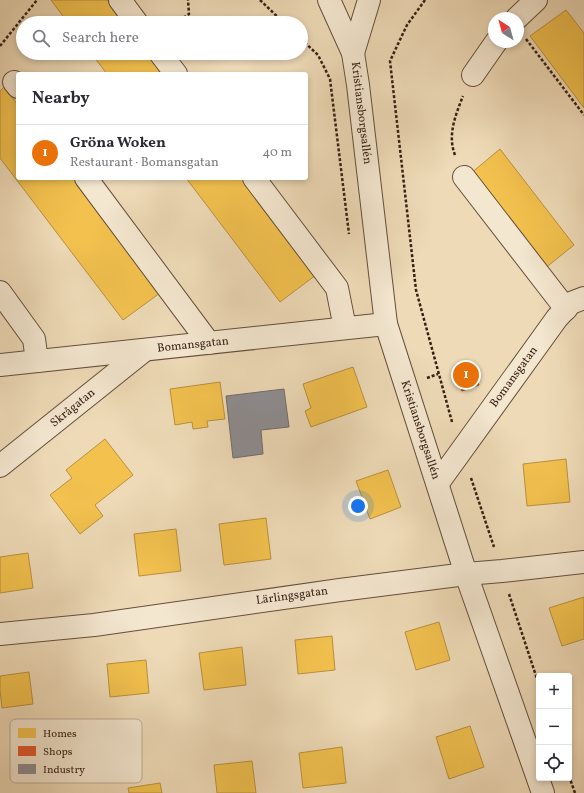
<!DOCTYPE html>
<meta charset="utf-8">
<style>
:root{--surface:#fff;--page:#f7f7f7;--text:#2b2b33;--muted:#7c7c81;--line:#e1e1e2;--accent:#0b8043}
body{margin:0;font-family:Vollkorn,serif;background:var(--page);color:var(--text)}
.controls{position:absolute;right:12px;bottom:12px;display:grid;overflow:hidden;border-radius:4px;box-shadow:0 2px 6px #0003}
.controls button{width:36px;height:36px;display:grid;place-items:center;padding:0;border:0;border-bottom:1px solid var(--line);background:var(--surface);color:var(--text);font:20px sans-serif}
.compass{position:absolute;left:488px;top:12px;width:36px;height:36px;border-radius:50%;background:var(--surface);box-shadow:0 2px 6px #0003;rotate:324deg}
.you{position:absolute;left:358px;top:506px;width:14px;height:14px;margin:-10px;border:3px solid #fff;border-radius:50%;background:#1a73e8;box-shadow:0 0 0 6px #1a73e833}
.badge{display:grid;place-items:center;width:26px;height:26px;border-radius:50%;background:var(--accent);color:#fff;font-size:13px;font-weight:700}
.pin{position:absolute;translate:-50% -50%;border:2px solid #fff;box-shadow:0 1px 4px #0006}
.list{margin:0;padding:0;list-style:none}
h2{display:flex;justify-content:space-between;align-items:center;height:52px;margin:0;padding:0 16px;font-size:17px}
h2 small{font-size:13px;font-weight:400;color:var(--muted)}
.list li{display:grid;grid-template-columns:26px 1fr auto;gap:12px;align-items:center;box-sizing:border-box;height:56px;padding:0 16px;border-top:1px solid var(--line)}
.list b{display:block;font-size:15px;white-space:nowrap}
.list p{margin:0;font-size:13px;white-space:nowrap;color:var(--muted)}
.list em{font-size:13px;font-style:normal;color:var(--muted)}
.icon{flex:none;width:22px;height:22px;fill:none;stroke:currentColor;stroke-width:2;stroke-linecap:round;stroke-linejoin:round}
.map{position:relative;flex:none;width:584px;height:793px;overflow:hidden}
.search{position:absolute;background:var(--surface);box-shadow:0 2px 6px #0003;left:16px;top:16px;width:292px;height:44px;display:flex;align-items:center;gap:10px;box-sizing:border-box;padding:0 14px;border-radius:22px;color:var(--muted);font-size:15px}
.panel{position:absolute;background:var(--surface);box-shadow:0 2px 6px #0003;left:16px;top:72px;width:292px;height:108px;border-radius:4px}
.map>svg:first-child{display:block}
.homes{fill:#f2c14e;stroke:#ba903d}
.shops{fill:#e4572e;stroke:#b04626}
.industry{fill:#8d8d92;stroke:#736c6c}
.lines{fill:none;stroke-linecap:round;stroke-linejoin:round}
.minor-casing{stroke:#644e3d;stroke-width:24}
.path{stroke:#361f14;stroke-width:2.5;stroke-dasharray:3 2;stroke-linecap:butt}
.minor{stroke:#f4e7d0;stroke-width:22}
.labels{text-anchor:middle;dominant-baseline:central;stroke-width:4;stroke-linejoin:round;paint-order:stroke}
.street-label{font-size:12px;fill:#361f14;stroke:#f4e7d0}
.key{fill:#f4e7d0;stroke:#bbab98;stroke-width:1}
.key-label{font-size:11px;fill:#361f14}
</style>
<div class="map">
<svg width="584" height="793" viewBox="0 0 584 793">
<rect width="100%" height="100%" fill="#eedab7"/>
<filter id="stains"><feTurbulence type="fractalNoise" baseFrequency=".005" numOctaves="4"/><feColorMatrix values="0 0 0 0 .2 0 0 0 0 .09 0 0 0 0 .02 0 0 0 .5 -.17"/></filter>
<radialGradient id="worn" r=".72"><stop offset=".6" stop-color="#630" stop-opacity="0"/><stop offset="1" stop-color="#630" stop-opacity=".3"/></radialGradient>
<!-- homes -->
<g class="homes">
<polygon points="51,0 107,0 125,23 68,23"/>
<polygon points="566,10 584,33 584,108 530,36"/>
<polygon points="91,53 147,53 163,74 107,74"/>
<polygon points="4,87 18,105 18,178 73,178 160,293 123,320 0,158 0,91"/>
<polygon points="500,149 574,245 544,269 470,174"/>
<polygon points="186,178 242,178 316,275 280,302"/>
<polygon points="353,367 367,407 311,427 305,411 311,408 303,384"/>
<polygon points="220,382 225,419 207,421 208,427 193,429 192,422 175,425 170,389"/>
<polygon points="105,439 133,475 95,505 103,516 80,534 50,495 72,478 66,470"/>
<polygon points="566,459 570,502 527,506 523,464"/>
<polygon points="388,470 401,507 370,519 356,481"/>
<polygon points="266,518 271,559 224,565 219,524"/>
<polygon points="176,529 181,571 139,576 134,534"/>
<polygon points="28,553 33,588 0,593 0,557"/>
<polygon points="584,597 584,639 562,646 549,608"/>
<polygon points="439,622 450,660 416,670 405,632"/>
<polygon points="332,636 335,670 298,674 295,640"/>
<polygon points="242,647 246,685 204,690 199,653"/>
<polygon points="146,660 149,693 110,697 107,664"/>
<polygon points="29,672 33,704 2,708 0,690 0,676"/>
<polygon points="470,726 484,767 449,779 436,737"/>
<polygon points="342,747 346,783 303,788 299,753"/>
<polygon points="252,761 256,793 217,793 214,765"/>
<polygon points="160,783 162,793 129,793 128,788"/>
</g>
<!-- shops -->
<polygon class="shops" points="471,362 479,385 462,391 454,368"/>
<!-- industry -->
<polygon class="industry" points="284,389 289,427 261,430 263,454 233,458 226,396"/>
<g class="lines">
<defs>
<g id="minor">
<polyline points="120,0 137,23"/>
<polyline points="329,0 353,53 358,85 386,324 466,574 543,793"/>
<polyline points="517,18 536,0"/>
<polyline points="160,53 176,74"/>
<polyline points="353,53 369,0"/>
<polyline points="473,75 496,42"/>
<polyline points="14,82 18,87"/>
<polyline points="464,177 566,309"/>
<polyline points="86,178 209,343"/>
<polyline points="254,178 337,288 345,328"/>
<polyline points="0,292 34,339 37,361"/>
<polyline points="0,365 386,324"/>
<polyline points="0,466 145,350"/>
<polyline points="438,483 557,318 571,303 584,298"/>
<polyline points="0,634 94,625 340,590 466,574 502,571 584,562"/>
</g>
</defs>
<!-- minor casing -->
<use href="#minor" class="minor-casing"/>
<!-- path -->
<g class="path">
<polyline points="260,0 284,23"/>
<polyline points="425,0 407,25 390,61 416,290 452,422"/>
<polyline points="175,23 189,14 188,0"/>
<polyline points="301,39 318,55 330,79 349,234"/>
<polyline points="526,39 584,115"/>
<polyline points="0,46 37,0"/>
<path d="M455 155C447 135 456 114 463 96"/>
<polyline points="427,378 438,374"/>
<polyline points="471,478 494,547"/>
<polyline points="509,594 539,685"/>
<polyline points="569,776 575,793"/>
</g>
<!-- minor -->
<use href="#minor" class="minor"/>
</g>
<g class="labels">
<!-- street labels -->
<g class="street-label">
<text transform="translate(361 113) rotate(83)">Kristiansborgsallén</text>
<text transform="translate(193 345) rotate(-6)">Bomansgatan</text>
<text transform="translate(514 377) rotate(-54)">Bomansgatan</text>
<text transform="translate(73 408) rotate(-39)">Skrågatan</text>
<text transform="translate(420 430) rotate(72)">Kristiansborgsallén</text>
<text transform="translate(292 596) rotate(-8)">Lärlingsgatan</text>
</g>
</g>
<!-- legend -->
<rect x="10" y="719" width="132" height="64" rx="6" class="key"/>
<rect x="18" y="728" width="18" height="10" fill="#f2c14e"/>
<rect x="18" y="746" width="18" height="10" fill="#e4572e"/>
<rect x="18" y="764" width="18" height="10" fill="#8d8d92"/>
<g class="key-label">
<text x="43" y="737">Homes</text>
<text x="43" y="755">Shops</text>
<text x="43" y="773">Industry</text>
</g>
<rect width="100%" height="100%" filter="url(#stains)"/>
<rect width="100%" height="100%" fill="url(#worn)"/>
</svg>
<div class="controls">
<button>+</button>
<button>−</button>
<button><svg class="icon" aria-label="locate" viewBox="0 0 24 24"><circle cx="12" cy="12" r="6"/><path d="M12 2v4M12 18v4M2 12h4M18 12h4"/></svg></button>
</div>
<svg class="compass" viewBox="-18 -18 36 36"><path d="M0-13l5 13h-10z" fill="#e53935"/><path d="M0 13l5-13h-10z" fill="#7c7c81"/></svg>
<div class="you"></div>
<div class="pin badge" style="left:466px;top:375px;background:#e8710a">1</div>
<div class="search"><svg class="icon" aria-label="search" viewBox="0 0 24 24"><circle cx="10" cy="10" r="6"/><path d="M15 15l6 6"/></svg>Search here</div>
<section class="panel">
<h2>Nearby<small></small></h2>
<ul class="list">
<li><span class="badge" style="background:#e8710a">1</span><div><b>Gröna Woken</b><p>Restaurant · Bomansgatan</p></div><em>40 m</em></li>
</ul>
</section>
</div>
